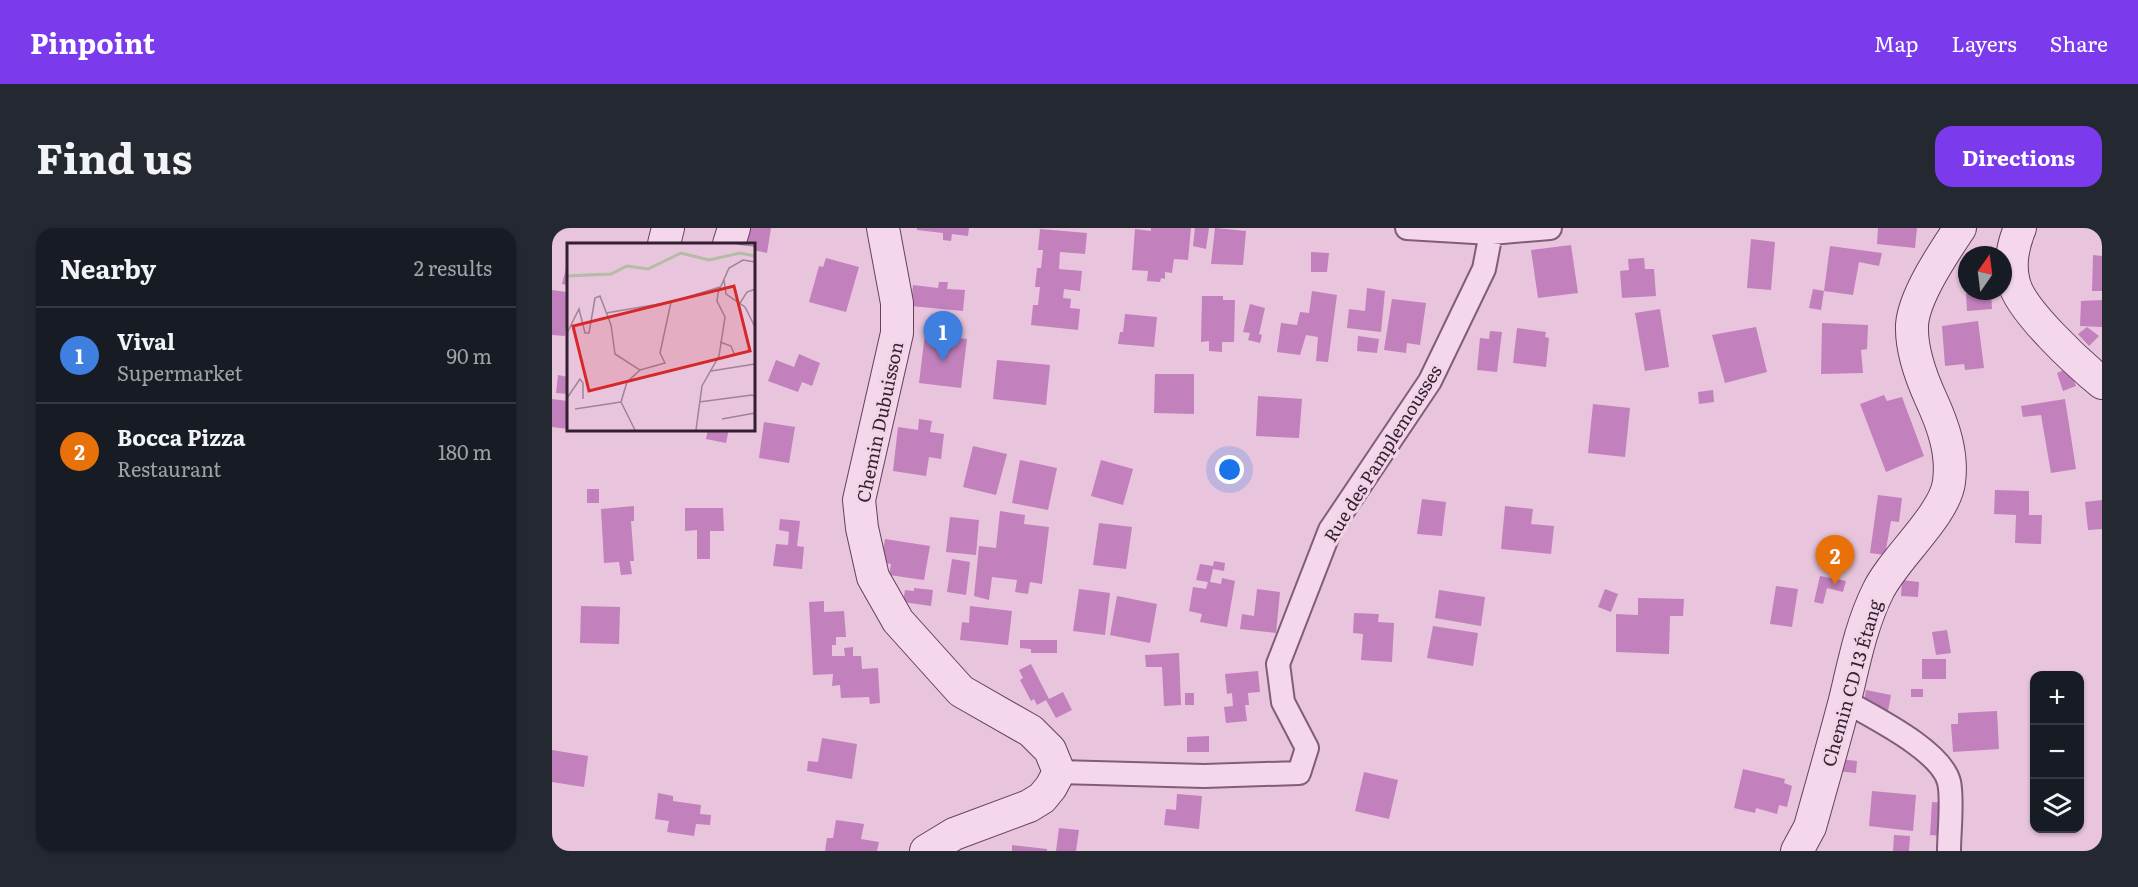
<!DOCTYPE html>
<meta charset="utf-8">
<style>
:root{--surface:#171b24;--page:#242831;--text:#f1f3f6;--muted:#9ea1a6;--line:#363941;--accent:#7c3aed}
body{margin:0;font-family:Literata,serif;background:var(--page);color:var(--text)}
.controls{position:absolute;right:18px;bottom:18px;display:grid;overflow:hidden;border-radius:12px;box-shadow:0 2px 4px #0004}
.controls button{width:54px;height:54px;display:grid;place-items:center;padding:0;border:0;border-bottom:2px solid var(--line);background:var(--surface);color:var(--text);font:30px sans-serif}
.compass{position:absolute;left:1406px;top:18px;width:54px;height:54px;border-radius:50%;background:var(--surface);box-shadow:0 2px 4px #0004;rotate:14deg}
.you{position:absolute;left:678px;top:242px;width:21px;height:21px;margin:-15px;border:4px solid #fff;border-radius:50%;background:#1a73e8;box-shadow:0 0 0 9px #1a73e833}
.badge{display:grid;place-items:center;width:39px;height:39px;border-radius:50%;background:var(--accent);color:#fff;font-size:20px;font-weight:700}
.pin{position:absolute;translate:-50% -50px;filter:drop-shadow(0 2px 3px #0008)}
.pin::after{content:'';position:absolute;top:32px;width:21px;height:18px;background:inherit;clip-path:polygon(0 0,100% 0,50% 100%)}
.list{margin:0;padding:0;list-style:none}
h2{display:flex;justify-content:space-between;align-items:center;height:78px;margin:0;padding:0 24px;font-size:26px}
h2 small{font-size:20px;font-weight:400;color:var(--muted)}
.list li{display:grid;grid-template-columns:39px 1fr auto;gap:18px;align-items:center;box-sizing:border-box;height:96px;padding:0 24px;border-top:2px solid var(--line)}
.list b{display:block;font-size:22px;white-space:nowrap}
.list p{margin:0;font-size:20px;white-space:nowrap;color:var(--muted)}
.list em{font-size:20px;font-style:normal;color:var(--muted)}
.icon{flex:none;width:33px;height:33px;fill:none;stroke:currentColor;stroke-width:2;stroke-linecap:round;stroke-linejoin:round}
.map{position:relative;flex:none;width:1550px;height:623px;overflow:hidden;border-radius:18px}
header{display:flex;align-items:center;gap:36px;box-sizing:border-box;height:84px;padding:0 30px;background:var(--accent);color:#fff}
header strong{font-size:28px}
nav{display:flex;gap:33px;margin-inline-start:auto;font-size:21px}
.intro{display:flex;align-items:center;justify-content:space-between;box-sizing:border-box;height:144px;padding:0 36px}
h1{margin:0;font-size:42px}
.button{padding:15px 27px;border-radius:18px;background:var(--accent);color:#fff;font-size:21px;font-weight:700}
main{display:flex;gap:36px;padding:0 36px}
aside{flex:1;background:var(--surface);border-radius:18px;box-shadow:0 2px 4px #0004}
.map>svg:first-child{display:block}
.building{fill:#c280bd}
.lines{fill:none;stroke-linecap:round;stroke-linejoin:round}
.street-casing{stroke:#815d7a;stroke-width:26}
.secondary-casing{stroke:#63415e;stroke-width:34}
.street{stroke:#f4d7ea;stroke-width:22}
.secondary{stroke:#f4d7ea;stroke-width:32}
.labels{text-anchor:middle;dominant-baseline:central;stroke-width:6;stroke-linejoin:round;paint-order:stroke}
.street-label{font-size:18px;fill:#331f30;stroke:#f1d4e6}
.inset-river{fill:none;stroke:#b4bca6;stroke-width:3}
.inset-road{fill:none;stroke:#a08397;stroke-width:1.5}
.view{fill:#d62828;fill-opacity:0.15;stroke:#d62828;stroke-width:3}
.inset-edge{fill:none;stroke:#331f30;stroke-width:3}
</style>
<header>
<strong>Pinpoint</strong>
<nav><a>Map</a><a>Layers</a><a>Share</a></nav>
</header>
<div class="intro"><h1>Find us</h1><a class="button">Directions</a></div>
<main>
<aside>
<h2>Nearby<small>2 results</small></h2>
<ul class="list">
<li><span class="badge" style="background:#3f7fe0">1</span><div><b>Vival</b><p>Supermarket</p></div><em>90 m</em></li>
<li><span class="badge" style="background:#e8710a">2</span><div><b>Bocca Pizza</b><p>Restaurant</p></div><em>180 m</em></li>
</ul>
</aside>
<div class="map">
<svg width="1550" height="623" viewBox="0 0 1550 623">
<rect width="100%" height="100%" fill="#e8c5dc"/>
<!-- building -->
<g class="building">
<polygon points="193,0 219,0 215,25 201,22 201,16 191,16"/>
<polygon points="365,0 417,0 416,8 400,6 399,13 391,12 391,5 365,2"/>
<polygon points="599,0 639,0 636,32 622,31 620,45 613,44 613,51 609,50 608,54 595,53 596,43 580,42 583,1 599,3"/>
<polygon points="643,0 657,0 654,21 641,18"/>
<polygon points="663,0 694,3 691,37 659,36"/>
<polygon points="1326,0 1365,0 1363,20 1325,16"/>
<polygon points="488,1 535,5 533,26 508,24 507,41 530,43 528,63 512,61 511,70 519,71 518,80 528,81 526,102 479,97 481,77 486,77 488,59 483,59 485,40 489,40 491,22 486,22"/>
<polygon points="1199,11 1223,14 1219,62 1195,60"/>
<polygon points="1019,17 1026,65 986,70 979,22"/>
<polygon points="1278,18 1330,25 1327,38 1307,34 1301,67 1272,63"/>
<polygon points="759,24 777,25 775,44 759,44"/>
<polygon points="1541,27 1550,28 1550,63 1540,63"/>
<polygon points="274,30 307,39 294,84 257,74 267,38 271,39"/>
<polygon points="1092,30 1093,41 1102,41 1104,68 1070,70 1068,43 1077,42 1076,31"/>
<polygon points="16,33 16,82 13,108 0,107 0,62 14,64 15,57 10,56"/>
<polygon points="387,54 396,54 395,61 413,62 411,83 359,78 361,57 386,60"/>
<polygon points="815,60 833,63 829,104 795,100 797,81 813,83"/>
<polygon points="1261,61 1272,63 1269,82 1257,80"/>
<polygon points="760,63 785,67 776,134 764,133 766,109 754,107 748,127 725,124 729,95 745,97 748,84 757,85"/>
<polygon points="1439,63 1440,81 1415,83 1414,65"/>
<polygon points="650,68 671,68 671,72 683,72 682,114 670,114 670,124 657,123 657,113 649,114"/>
<polygon points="840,71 874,75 868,117 855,115 854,125 832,122"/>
<polygon points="1550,72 1550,99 1528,98 1529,73"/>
<polygon points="698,76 713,80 707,106 710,107 708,115 696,112 698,105 691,104"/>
<polygon points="1108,81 1117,139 1093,143 1083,85"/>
<polygon points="573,86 605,89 602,119 566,116 568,104 571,104"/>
<polygon points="1426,93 1432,140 1413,142 1412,136 1393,138 1390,98"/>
<polygon points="1270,95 1316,97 1315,121 1309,122 1311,145 1269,146"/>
<polygon points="1204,99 1215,144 1173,155 1160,107"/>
<polygon points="1535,99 1547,108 1537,118 1526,106"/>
<polygon points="965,100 994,104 993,109 997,110 994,139 961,135"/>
<polygon points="938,103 950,104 945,144 925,142 928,110 937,111"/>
<polygon points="373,106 415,111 409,160 367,155"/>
<polygon points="806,108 827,111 825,125 805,123"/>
<polygon points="247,126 268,135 260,158 250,154 246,164 216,153 224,132 242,139"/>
<polygon points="445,132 498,137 494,177 441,171"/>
<polygon points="1517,140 1524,158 1511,163 1505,145"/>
<polygon points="603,146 642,146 642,186 602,185"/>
<polygon points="6,147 16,149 16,166 4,165"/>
<polygon points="1161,162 1162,174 1147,176 1146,164"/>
<polygon points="1332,167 1335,173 1350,169 1372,228 1334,244 1308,176"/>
<polygon points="706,168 750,171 747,210 704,208"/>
<polygon points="0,171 16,173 16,201 0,199"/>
<polygon points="1513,171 1524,241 1499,245 1489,187 1471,189 1469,178"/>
<polygon points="1041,176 1078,180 1073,229 1036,225"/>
<polygon points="367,191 380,193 378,204 392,206 389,231 377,229 374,248 341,243 346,199 366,202"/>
<polygon points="212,194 243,199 237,235 207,230"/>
<polygon points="156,201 177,201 174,215 154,211"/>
<polygon points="421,218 455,226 444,267 411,259"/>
<polygon points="468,232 505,240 496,282 460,275"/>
<polygon points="549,232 581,241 571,277 539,268"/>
<rect x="35" y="261" width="12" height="14"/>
<polygon points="1443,262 1477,263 1477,287 1490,287 1489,316 1463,315 1464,287 1442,286"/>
<polygon points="1326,267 1350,270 1347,294 1339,293 1333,327 1318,325"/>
<polygon points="870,271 894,274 890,308 865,306"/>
<polygon points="1550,272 1550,301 1536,302 1533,274"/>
<polygon points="82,278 82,293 79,293 82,333 78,333 80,346 69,347 67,334 52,335 49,281"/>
<polygon points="953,278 981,281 979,296 1002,298 999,326 949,321"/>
<polygon points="133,280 171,280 172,303 158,303 158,331 145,331 145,302 133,303"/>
<polygon points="448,283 473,287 472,296 497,299 490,356 478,354 476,366 463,364 465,352 440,349 437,372 422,368 427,318 444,320"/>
<polygon points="398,289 427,292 424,327 394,324"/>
<polygon points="228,291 248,293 245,318 252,319 250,341 221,338 224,316 236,317 237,304 227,302"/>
<polygon points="547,295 580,299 574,341 541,337"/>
<polygon points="333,311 378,318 372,352 337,347 339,336 329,334"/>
<polygon points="400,331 418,334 414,367 395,364"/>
<polygon points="662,333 673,335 672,343 661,341 658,354 669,356 670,350 683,353 675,399 648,394 650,386 637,383 641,359 654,361 656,354 644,352 648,336 661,338"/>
<polygon points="1268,348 1294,353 1291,364 1275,360 1271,376 1262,374"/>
<polygon points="1350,352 1367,354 1366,369 1349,368"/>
<polygon points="1224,358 1246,361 1240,399 1218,396"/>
<polygon points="362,360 381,362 379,378 351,374 353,362 362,363"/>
<polygon points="527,361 558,365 553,407 521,403"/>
<polygon points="705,361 728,364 724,405 688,401 690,386 702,388"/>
<polygon points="1053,361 1066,366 1059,384 1046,379"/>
<polygon points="887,362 933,369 929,398 883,390"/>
<polygon points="565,368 605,376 598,415 558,407"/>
<polygon points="1086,370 1132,371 1131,388 1118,388 1117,426 1064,424 1064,386 1086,387"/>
<polygon points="272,373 272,384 292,383 294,409 284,409 284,417 280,417 280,428 293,428 292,420 301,419 301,428 309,428 310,441 326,440 328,475 318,476 317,469 289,470 288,457 280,458 281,446 261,447 257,374"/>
<polygon points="29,378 68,379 67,416 28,415"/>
<polygon points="418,378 460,383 456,417 408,412 410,394 417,395"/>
<polygon points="802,385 827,386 826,394 842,395 840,434 809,432 811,406 801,405"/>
<polygon points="881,398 926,405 921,438 875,430"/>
<polygon points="1395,402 1399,425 1384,427 1380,404"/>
<polygon points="468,412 505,412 505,425 479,425 479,421 468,420"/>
<polygon points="627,425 629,477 612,478 610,439 594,439 593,427"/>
<rect x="1370" y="431" width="24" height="20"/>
<polygon points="479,436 497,471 511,464 520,482 504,490 494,472 485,477 482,471 479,473 468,452 471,450 467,442"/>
<polygon points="706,443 708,464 696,465 697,477 693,477 695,493 674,495 672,479 681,478 680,465 675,466 673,446"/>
<rect x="1359" y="461" width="12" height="8"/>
<polygon points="1314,462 1339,467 1336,483 1311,479"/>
<rect x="633" y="465" width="9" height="12"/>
<polygon points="1445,483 1447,521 1401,524 1399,496 1406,496 1406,485"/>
<polygon points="657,508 657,524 635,524 635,509"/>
<polygon points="270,510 305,516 300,551 255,543 256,533 266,534"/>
<polygon points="0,522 36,528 32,559 0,554"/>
<polygon points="1287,531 1305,533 1304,545 1285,543"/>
<polygon points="1191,541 1233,551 1232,555 1240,558 1235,579 1227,577 1225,586 1204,580 1203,585 1182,580"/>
<polygon points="812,544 846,552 837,591 803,583"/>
<polygon points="1320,563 1364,567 1361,603 1317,598"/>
<polygon points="106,565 121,568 121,573 149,577 148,586 159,587 158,597 144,596 142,608 115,604 117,593 103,591"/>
<polygon points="625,566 650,568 647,601 612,597 614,581 624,582"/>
<polygon points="1380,574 1394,575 1391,608 1378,607"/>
<polygon points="284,592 312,596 309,611 327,614 325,623 273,623 275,610 281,610"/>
<polygon points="507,600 527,602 524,623 504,623"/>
<polygon points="1342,607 1358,608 1357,623 1341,623"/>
<polygon points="460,617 495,621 495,623 460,623"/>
</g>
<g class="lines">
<defs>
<g id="street">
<polyline points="855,0 939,5"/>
<path d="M1293 473C1320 489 1389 522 1397 554 1401 571 1397 604 1397 623"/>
<polyline points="507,544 652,548 747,545 755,520 731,474 726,436 778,302 878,153 932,41 939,5 998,0"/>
</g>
<g id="secondary">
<polyline points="331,0 345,75 345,105 307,272 310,300 321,349 346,393 409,463 479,503 498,522 507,544 499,559 490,570 477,578 402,606 374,623"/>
<path d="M1468 0C1461 17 1457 37 1462 55 1469 83 1527 136 1550 155"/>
<polyline points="112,16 116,0"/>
<polyline points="177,16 182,0"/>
<path d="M1245 623 1258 599C1270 556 1282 514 1293 472 1302 435 1309 397 1326 363 1342 330 1393 287 1397 254 1401 225 1391 197 1379 171 1369 149 1359 122 1360 97 1362 68 1392 24 1408 0"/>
</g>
</defs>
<!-- street casing -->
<use href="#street" class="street-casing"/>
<!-- secondary casing -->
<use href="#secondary" class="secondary-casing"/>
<!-- street -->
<use href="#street" class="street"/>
<!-- secondary -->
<use href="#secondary" class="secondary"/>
</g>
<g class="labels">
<!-- street labels -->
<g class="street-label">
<text transform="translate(327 194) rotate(-78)">Chemin Dubuisson</text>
<text transform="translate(830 225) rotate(-58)">Rue des Pamplemousses</text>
<text transform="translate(1299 455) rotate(-74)">Chemin CD 13 Étang</text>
</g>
</g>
<!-- overview -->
<g transform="translate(15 15)">
<rect width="188" height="188" fill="#e8c5dc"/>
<path class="inset-river" d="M0 33 44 31 60 23 81 26 114 10 142 17 173 10 188 13"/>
<path class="inset-road" d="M170 1 188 3M157 37 159 51 178 64 188 84M173 60 180 49 188 46M39 70 104 59M0 90 12 66 18 90H22L28 55 33 53 44 82 48 111 73 127 60 139 54 159 68 187M153 99 164 103 168 113M73 127 98 120 93 110 104 59 153 44M144 128 188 121M0 155 13 136 16 140V156M132 159 185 152 188 154M8 166 54 159M155 176 188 170M129 187 135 143 152 113 158 74 150 58 151 50 162 25 176 17 188 19"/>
<path class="view" d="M167 43 183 108 22 148 6 83Z"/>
<rect width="188" height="188" class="inset-edge"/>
</g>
</svg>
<div class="controls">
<button>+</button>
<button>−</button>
<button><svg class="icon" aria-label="layers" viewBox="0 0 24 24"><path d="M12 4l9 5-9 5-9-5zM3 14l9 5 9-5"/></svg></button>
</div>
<svg class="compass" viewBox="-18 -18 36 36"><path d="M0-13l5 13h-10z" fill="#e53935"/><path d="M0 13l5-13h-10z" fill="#9ea1a6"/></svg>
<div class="you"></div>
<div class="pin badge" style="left:391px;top:133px;background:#3f7fe0">1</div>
<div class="pin badge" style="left:1283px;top:357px;background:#e8710a">2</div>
</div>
</main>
